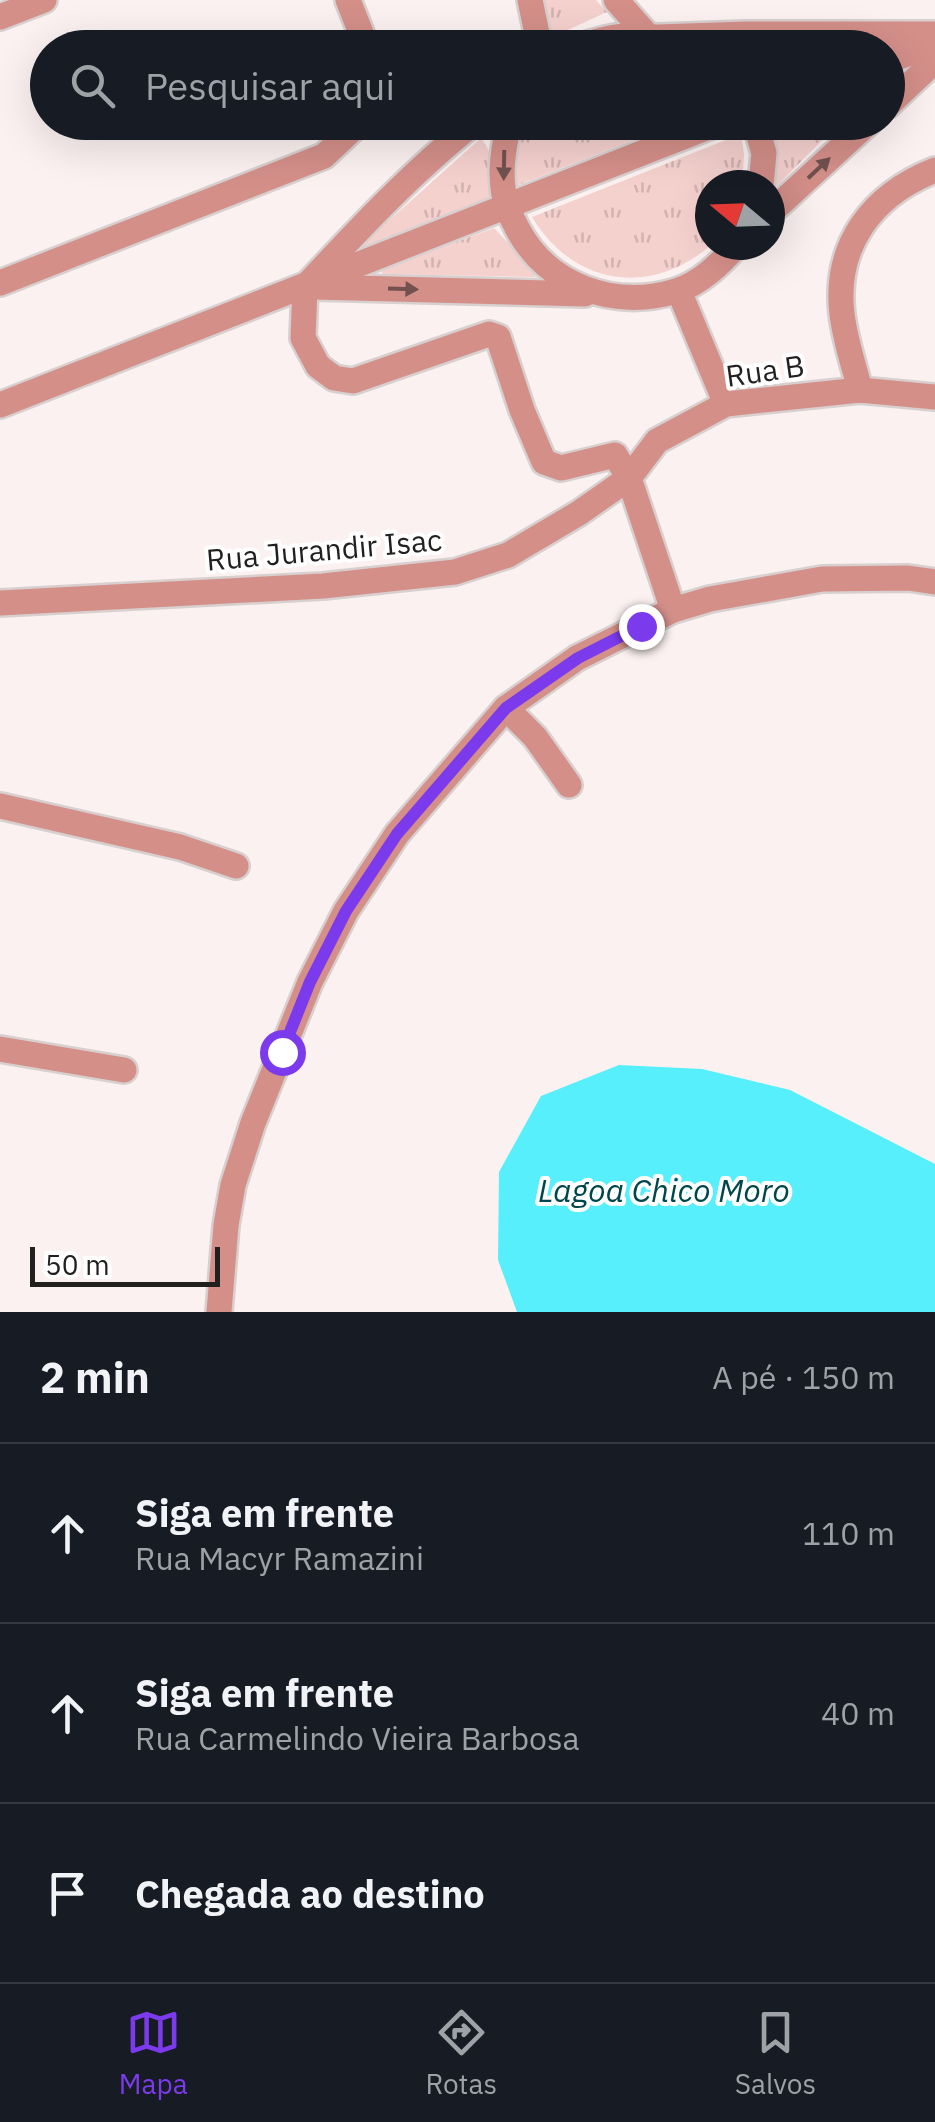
<!DOCTYPE html>
<html lang="pt">
<meta charset="utf-8">
<style>
:root{--surface:#171b24;--page:#242831;--text:#f1f3f6;--muted:#9ea1a6;--line:#363941;--accent:#7c3aed}
body{margin:0;font-family:"IBM Plex Sans",sans-serif;background:var(--page);color:var(--text)}
.compass{position:absolute;left:695px;top:170px;width:90px;height:90px;border-radius:50%;background:var(--surface);box-shadow:0 10px 40px #0002;rotate:289deg}
.scale{position:absolute;left:30px;bottom:25px;width:190px;box-sizing:border-box;padding-left:10px;border:5px solid #221f1f;border-top:0;font-size:28px;line-height:35px;white-space:nowrap;color:#221f1f;-webkit-text-stroke:8px #fff;paint-order:stroke}
.stop{position:absolute;width:30px;height:30px;margin:-22px;border:8px solid #7c3aed;border-radius:50%;background:#fff}
.stop.end{background:#7c3aed;border-color:#fff;box-shadow:0 2px 10px #0008}
.list{margin:0;padding:0;list-style:none}
h2{display:flex;justify-content:space-between;align-items:center;height:130px;margin:0;padding:0 40px;font-size:42px}
h2 small{font-size:32px;font-weight:400;color:var(--muted)}
.list li{display:grid;grid-template-columns:65px 1fr auto;gap:30px;align-items:center;box-sizing:border-box;height:180px;padding:0 40px;border-top:2px solid var(--line)}
.list b{display:block;font-size:38px;white-space:nowrap}
.list p{margin:0;font-size:32px;white-space:nowrap;color:var(--muted)}
.list em{font-size:32px;font-style:normal;color:var(--muted)}
.icon{flex:none;width:55px;height:55px;fill:none;stroke:currentColor;stroke-width:2;stroke-linecap:round;stroke-linejoin:round}
.map{position:relative;flex:none;width:935px;height:1312px;overflow:hidden}
.search{position:absolute;background:var(--surface);box-shadow:0 10px 40px #0002;left:30px;right:30px;top:30px;height:110px;display:flex;align-items:center;gap:25px;box-sizing:border-box;padding:0 35px;border-radius:55px;color:var(--muted);font-size:38px}
.sheet{height:670px;background:var(--surface)}
nav{display:flex;justify-content:space-around;align-items:center;box-sizing:border-box;height:140px;border-top:2px solid var(--line);background:var(--surface);font-size:28px;color:var(--muted)}
nav a{display:grid;justify-items:center;gap:5px}
nav .on{color:var(--accent)}
.map>svg:first-child{display:block}
.grass{fill:url(#grass-tufts)}
.water{fill:#57effb}
.lines{fill:none;stroke-linecap:round;stroke-linejoin:round}
.minor-casing{stroke:#d8cfcf;stroke-width:30}
.minor{stroke:#d48f89;stroke-width:25}
.oneway{fill:#72514f}
.route{stroke:#7c3aed;stroke-width:12}
.labels{text-anchor:middle;dominant-baseline:central;stroke-width:8;stroke-linejoin:round;paint-order:stroke}
.street-label{font-size:30px;fill:#221f1f;stroke:#fff}
.water-label{font-size:32px;font-style:italic;fill:#00474c;stroke:#fff}
</style>
<div class="map">
<svg width="935" height="1312" viewBox="0 0 935 1312">
<defs>
<pattern id="grass-tufts" width="24" height="20" patternUnits="userSpaceOnUse" patternTransform="scale(2.5)"><rect width="24" height="20" fill="#f5d1ce"/><path d="M3 7l-1-3M5 7V3M7 7l1-3M15 17l-1-3M17 17v-4M19 17l1-3" fill="none" stroke="#d2b3b0"/></pattern>
</defs>
<rect width="100%" height="100%" fill="#fbf1f0"/>
<!-- grass -->
<g class="grass">
<polygon points="544,0 596,0 607,12 546,40"/>
<path d="M521 123H677L516 186C513 165 513 142 521 123Z"/>
<polygon points="786,123 839,123 773,190 776,156 772,128"/>
<path d="M741 134 744 154 742 185H710L711 245C650 298 573 285 532 217Z"/>
<path d="M481 138C495 156 499 180 490 200L356 250Z"/>
<polygon points="494,228 515,250 536,277 383,274 381,270"/>
</g>
<!-- water -->
<polygon class="water" points="619,1065 702,1069 790,1090 935,1164 935,1312 517,1312 498,1260 499,1172 541,1096"/>
<g class="lines">
<defs>
<g id="minor">
<polyline points="348,0 367,48"/>
<polyline points="530,0 540,48"/>
<polyline points="616,0 647,35"/>
<polyline points="0,17 44,0"/>
<polyline points="658,37 746,34 935,34"/>
<path d="M576 48C609 36 639 30 673 42"/>
<polyline points="888,61 935,44"/>
<polyline points="888,105 935,61"/>
<path d="M475 122C413 171 359 229 305 287L303 338 318 366 334 378 353 381 489 334 498 337 522 410 544 462 561 468 615 455 629 478 673 610"/>
<path d="M509 122C503 151 498 178 507 207 509 214 514 221 517 228 547 286 614 310 676 291 701 283 720 264 737 245"/>
<polyline points="755,122 764,153 761,185"/>
<polyline points="770,213 869,122"/>
<polyline points="0,283 324,156 360,122"/>
<polyline points="315,287 585,294"/>
<polyline points="679,291 726,404"/>
<path d="M860 390C854 366 845 340 842 314 834 245 872 195 935 170"/>
<polyline points="0,405 721,122"/>
<polyline points="0,603 323,586 455,572 508,555 579,513 629,478 657,441 726,404 860,390 935,397"/>
<polyline points="506,708 535,737 569,785"/>
<polyline points="0,806 180,847 236,866"/>
<polyline points="0,1049 124,1070"/>
<polyline points="219,1312 226,1225 233,1185 253,1123 310,982 346,911 397,834 506,708 577,658 673,610 710,599 822,579 908,578 935,582"/>
</g>
</defs>
<!-- minor casing -->
<use href="#minor" class="minor-casing"/>
<!-- minor -->
<use href="#minor" class="minor"/>
</g>
<!-- one-way arrows -->
<defs><path id="oneway-solid" d="M-6-.8H1V-3.2L6.5 0L1 3.2V.8H-6Z" transform="scale(2.5)"/></defs>
<g class="oneway">
<use href="#oneway-solid" transform="translate(504 165) rotate(91)"/>
<use href="#oneway-solid" transform="translate(819 168) rotate(-43)"/>
<use href="#oneway-solid" transform="translate(403 289) rotate(2)"/>
</g>
<g class="lines">
<!-- route -->
<polyline class="route" points="282,1052 310,982 346,911 397,834 506,708 578,658 641,626"/>
</g>
<g class="labels">
<!-- street labels -->
<g class="street-label">
<text transform="translate(765 370) rotate(-8)">Rua B</text>
<text transform="translate(324 549) rotate(-5)">Rua Jurandir Isac</text>
</g>
<!-- water labels -->
<g class="water-label">
<text x="664" y="1190">Lagoa Chico Moro</text>
</g>
</g>
</svg>
<svg class="compass" viewBox="-18 -18 36 36"><path d="M0-13l5 13h-10z" fill="#e53935"/><path d="M0 13l5-13h-10z" fill="#9ea1a6"/></svg>
<div class="scale">50 m</div>
<div class="stop" style="left:282px;top:1052px"></div>
<div class="stop end" style="left:641px;top:626px"></div>
<div class="search"><svg class="icon" aria-label="search" viewBox="0 0 24 24"><circle cx="10" cy="10" r="6"/><path d="M15 15l6 6"/></svg>Pesquisar aqui</div>
</div>
<section class="sheet">
<h2>2 min<small>A pé · 150 m</small></h2>
<ul class="list">
<li><svg class="icon" aria-label="ahead" viewBox="0 0 24 24"><path d="M12 20V5M6 11l6-6 6 6"/></svg><div><b>Siga em frente</b><p>Rua Macyr Ramazini</p></div><em>110 m</em></li>
<li><svg class="icon" aria-label="ahead" viewBox="0 0 24 24"><path d="M12 20V5M6 11l6-6 6 6"/></svg><div><b>Siga em frente</b><p>Rua Carmelindo Vieira Barbosa</p></div><em>40 m</em></li>
<li><svg class="icon" aria-label="arrive" viewBox="0 0 24 24"><path d="M6 21V4h12l-3 4 3 4H6"/></svg><div><b>Chegada ao destino</b></div></li>
</ul>
</section>
<nav>
<a class="on"><svg class="icon" aria-label="map" viewBox="0 0 24 24"><path d="M3 6l6-2 6 2 6-2v14l-6 2-6-2-6 2zM9 4v14M15 6v14"/></svg>Mapa</a>
<a><svg class="icon" aria-label="directions" viewBox="0 0 24 24"><path d="M12 3l9 9-9 9-9-9zM9 14v-3h6M13 9l2 2-2 2"/></svg>Rotas</a>
<a><svg class="icon" aria-label="saved" viewBox="0 0 24 24"><path d="M7 4h10v16l-5-4-5 4z"/></svg>Salvos</a>
</nav>
